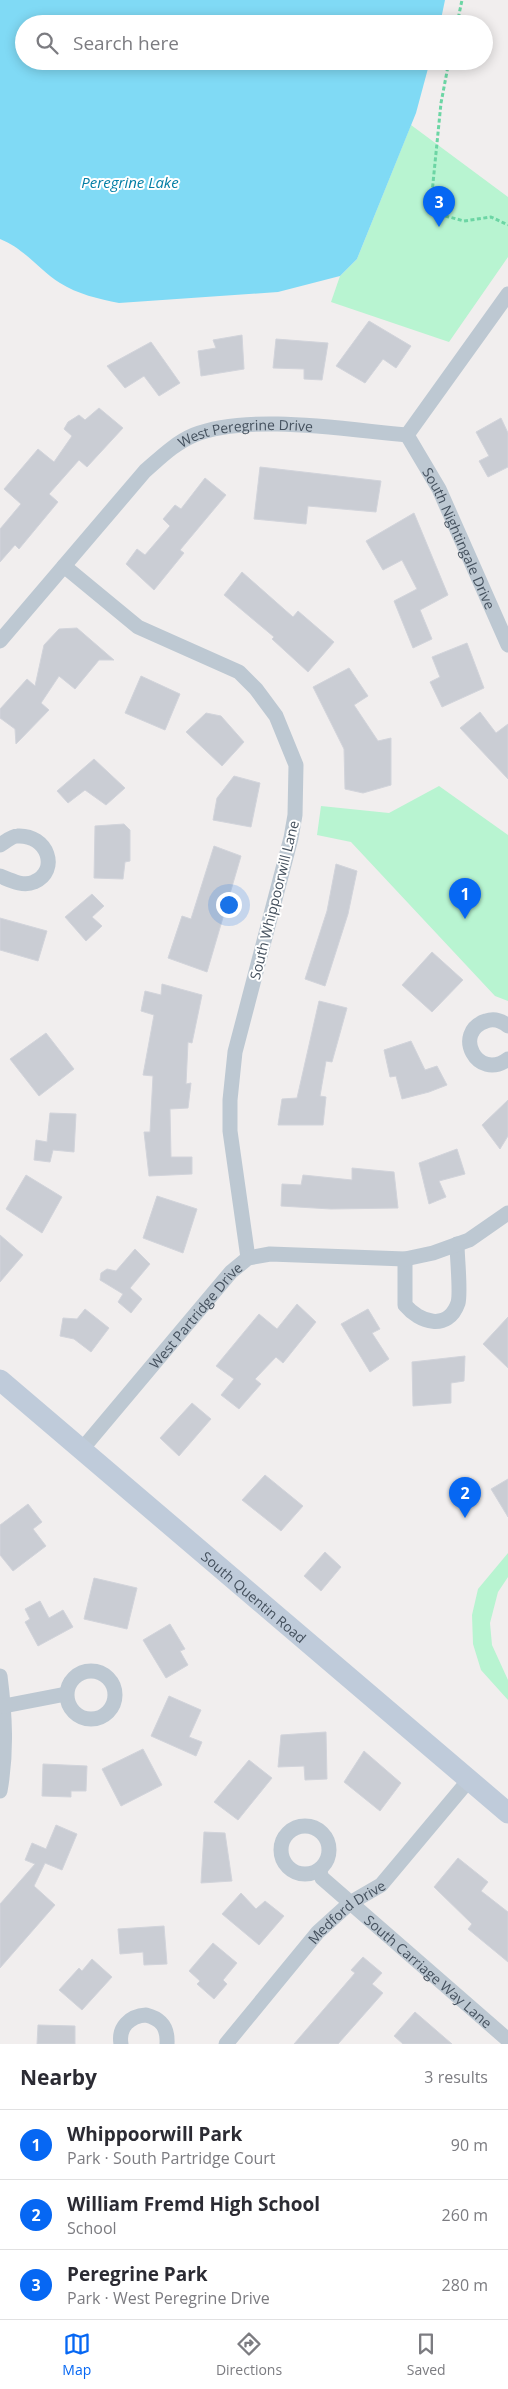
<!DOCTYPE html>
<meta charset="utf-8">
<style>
:root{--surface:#fff;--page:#f7f7f7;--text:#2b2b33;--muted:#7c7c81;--line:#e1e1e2;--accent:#0667f3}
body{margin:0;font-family:"Open Sans",sans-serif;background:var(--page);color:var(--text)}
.you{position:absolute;left:228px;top:904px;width:18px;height:18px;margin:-12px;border:4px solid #fff;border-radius:50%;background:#1a73e8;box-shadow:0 0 0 8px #1a73e833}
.badge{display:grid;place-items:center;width:32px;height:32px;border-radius:50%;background:var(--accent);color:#fff;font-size:16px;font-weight:700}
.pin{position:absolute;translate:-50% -41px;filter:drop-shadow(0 1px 2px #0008)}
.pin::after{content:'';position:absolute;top:26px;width:18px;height:15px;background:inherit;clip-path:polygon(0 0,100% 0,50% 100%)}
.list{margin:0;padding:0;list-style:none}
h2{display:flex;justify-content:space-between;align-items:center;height:65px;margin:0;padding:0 20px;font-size:21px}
h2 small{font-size:16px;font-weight:400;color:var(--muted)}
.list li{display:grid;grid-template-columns:32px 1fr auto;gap:15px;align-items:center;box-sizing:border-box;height:70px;padding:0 20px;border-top:1px solid var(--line)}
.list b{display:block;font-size:19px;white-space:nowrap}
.list p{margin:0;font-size:16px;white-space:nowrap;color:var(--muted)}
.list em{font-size:16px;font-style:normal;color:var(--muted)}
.icon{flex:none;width:28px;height:28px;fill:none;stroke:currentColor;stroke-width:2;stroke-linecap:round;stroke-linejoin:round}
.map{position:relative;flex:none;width:508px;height:2044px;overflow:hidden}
.search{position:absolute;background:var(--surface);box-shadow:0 2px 12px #0003;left:15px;right:15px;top:15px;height:55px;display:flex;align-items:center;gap:12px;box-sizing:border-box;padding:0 18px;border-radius:28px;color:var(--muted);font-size:19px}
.sheet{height:275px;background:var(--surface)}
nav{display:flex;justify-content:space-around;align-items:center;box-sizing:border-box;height:70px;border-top:1px solid var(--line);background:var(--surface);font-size:14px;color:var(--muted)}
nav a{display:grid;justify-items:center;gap:2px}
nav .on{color:var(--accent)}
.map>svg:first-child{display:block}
.green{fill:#b8f4d1}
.water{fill:#80daf5}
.building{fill:#cacdd4;stroke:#d2d4db}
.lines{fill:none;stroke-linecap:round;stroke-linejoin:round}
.path{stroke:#6cd5a4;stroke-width:3;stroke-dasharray:4 2.5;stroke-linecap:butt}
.street{stroke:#bdc8d2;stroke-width:15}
.secondary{stroke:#bfcbda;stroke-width:21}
.labels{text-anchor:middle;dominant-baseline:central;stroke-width:4;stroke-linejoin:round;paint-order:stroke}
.street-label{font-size:14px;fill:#45515e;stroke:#fff}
.water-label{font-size:15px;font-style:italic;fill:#027ea5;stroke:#fff}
</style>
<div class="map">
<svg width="508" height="2044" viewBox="0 0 508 2044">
<rect width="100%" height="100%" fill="#f1eeee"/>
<!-- green -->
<g class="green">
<polygon points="411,125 508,197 508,257 449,342 331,302 340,276 357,259"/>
<polygon points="439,786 508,835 508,1001 495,996 351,842 317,835 321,806 389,813"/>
<polygon points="508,1553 508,1577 498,1592 490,1623 492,1645 508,1680 508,1700 481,1670 473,1644 472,1615 478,1589"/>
</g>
<!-- water -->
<path class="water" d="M0 0H445L440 24H24V61H430L416 113 357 259 340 276 278 292 119 303C99 299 77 294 60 283 38 269 25 249 0 239Z"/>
<!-- building -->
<g class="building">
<polygon points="369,321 411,346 396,368 383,359 365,383 336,366"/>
<polygon points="242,335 244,369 201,376 198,351 216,348 213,340"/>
<polygon points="276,339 328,343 322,380 304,379 304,369 273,368"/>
<polygon points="151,342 180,383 159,396 144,376 125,388 107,366"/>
<polygon points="99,408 123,428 87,467 79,460 49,494 58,502 19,549 15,545 0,562 0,529 21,504 4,489 38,449 54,462 72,436 64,429 68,422 79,415 85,420"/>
<polygon points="501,418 508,433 508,467 488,477 479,461 489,456 476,432"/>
<polygon points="260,467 381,481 376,512 308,506 306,524 254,519"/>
<polygon points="205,478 226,495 180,550 184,553 154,590 126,564 137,549 145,555 170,526 163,519 175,505 181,509"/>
<polygon points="414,513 448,595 420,610 432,639 413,648 394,601 417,589 402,560 383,570 366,541"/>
<polygon points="242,572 293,617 298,611 334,642 308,672 272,639 274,637 224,595"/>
<polygon points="77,628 114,660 99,660 75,689 59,676 41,703 49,710 16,744 15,729 0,718 0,709 27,679 35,686 44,645 59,629"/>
<polygon points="467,643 484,688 442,707 430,682 440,677 432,657"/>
<polygon points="349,668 368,696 354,705 378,741 391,738 391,785 363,793 345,789 344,749 313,687"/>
<polygon points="141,676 180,694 165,730 125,713"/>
<polygon points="480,712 496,733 508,724 508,779 460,728"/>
<polygon points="206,713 221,716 244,742 222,766 186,732"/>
<polygon points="94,759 125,788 106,805 85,790 68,803 57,791"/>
<polygon points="234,776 260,783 251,827 213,820 217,798"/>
<polygon points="124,824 130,830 130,861 125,862 123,879 94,878 95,826"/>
<polygon points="214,846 241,856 207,972 168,958 182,916 191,919"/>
<polygon points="336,864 357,871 348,914 325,986 305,979 327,911"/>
<polygon points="92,894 104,906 92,917 102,926 86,941 65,917"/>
<polygon points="0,918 47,931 38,961 0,950"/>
<polygon points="432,952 463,980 432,1012 402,985"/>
<polygon points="162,984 202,995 192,1043 188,1042 186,1084 191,1083 188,1108 170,1109 171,1157 192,1157 192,1174 149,1176 144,1132 150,1132 153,1076 143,1075 154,1015 141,1011 145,991 161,995"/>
<polygon points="319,1001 347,1008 332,1062 326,1061 320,1096 326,1097 323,1125 278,1125 282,1099 297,1098"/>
<polygon points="46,1033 74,1069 39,1096 10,1059"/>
<polygon points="411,1041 425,1070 437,1066 447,1085 429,1092 402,1099 396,1076 390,1077 384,1050"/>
<polygon points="508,1100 508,1136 500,1149 482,1125"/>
<polygon points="50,1113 76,1114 74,1152 53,1150 50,1162 34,1160 36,1140 47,1142"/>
<polygon points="457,1149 465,1174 439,1181 446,1197 429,1204 419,1163"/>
<polygon points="352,1168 394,1172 398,1208 331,1209 281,1206 282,1184 301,1185 303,1175 352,1180"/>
<polygon points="26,1175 62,1197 42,1233 6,1209"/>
<polygon points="157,1196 197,1209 183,1253 143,1238"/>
<polygon points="0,1235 23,1255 0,1282"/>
<polygon points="135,1249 150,1264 130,1288 142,1299 131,1313 118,1302 123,1294 100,1280 101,1273 107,1269 116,1271"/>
<polygon points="297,1304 316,1322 283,1363 276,1357 255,1379 261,1384 239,1409 221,1395 234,1379 216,1366 259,1314 277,1329"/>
<polygon points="85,1309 109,1328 91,1352 74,1339 60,1336 63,1318 77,1319"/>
<polygon points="368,1309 380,1329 372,1333 389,1359 370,1372 341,1324"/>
<polygon points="508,1317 508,1368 483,1344"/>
<polygon points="465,1356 464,1381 451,1383 451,1403 413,1406 412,1362"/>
<polygon points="192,1403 211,1419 179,1456 160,1438"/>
<polygon points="265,1475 303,1506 281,1531 242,1500"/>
<polygon points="508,1479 508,1517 491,1489"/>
<polygon points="28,1504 42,1522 33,1529 46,1546 13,1571 0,1555 0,1525"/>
<polygon points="325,1552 341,1567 321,1591 304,1576"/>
<polygon points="94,1578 137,1588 127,1629 84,1619"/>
<polygon points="40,1601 49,1618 63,1610 73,1627 38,1646 25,1622 30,1619 25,1609"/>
<polygon points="170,1624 185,1649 180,1651 188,1665 166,1678 143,1640"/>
<polygon points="169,1696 201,1710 189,1737 202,1742 196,1756 151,1736"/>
<polygon points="326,1732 327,1779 305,1780 304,1766 278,1767 281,1735"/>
<polygon points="143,1749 162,1785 121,1806 102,1769"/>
<polygon points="364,1751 401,1783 380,1811 344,1782"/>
<polygon points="249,1760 272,1778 238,1820 214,1802"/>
<polygon points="43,1764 87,1766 86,1791 71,1791 71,1797 42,1796"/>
<polygon points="56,1825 77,1834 62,1870 45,1863 34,1886 55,1905 0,1968 0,1904 35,1864 25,1860 32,1843 46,1849"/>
<polygon points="204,1832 225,1833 232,1881 201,1883"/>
<polygon points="458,1858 488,1882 481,1891 508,1912 508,1962 468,1929 472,1924 434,1887"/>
<polygon points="241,1893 256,1909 265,1901 284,1916 259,1945 222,1914"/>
<polygon points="164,1926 167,1964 144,1965 143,1952 120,1954 118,1929"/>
<polygon points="213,1943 237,1963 223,1980 227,1984 214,1999 197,1984 200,1981 189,1971"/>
<polygon points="363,1957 382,1973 372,1984 383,1993 338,2044 294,2044 355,1973 351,1970"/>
<polygon points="92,1959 112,1977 82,2010 59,1990 79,1968 82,1971"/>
<polygon points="415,2012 452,2044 403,2044 394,2036"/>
<polygon points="38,2025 75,2026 75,2044 37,2044"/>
</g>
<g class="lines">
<!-- path -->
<g class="path">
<polyline points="457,24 462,0"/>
<polyline points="449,61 441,103 432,193 438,214 464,221 491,217 508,225"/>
</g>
<!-- street -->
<g class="street">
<path id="s1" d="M407 435 439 489 508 645"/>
<polyline points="64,566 138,627 239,672 256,689 276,716 296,765 295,815 291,838 235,1052 230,1100 230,1131 248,1258"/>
<path id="s2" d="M0 641 145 471C160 458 175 443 194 435 249 413 348 430 407 435L508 294"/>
<path d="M0 845C5 842 12 836 17 836 48 834 60 871 34 882 23 887 10 880 0 876"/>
<path d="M508 1026C502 1021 494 1018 486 1021 452 1032 477 1082 508 1059"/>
<path d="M405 1259V1305C419 1322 448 1332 458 1303 461 1293 457 1257 457 1244"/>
<path id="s3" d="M83 1448 231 1272 248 1258 270 1254 405 1259 433 1253 469 1240 508 1213"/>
<circle cx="91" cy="1695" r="24"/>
<path d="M0 1676C5 1715 7 1752 0 1791"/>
<polyline points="4,1706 66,1694"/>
<circle cx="305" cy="1850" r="24"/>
<path id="s4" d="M319 1870 322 1878 508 2040"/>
<path d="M121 2044C118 2027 130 2016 146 2015 162 2019 168 2028 167 2044"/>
<path id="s5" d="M226 2044 318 1932 350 1903 381 1885 469 1780"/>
</g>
<!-- secondary -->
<path class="secondary" id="s6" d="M0 1380 508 1813"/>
</g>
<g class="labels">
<!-- street labels -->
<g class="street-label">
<text stroke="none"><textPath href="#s2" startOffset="336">West Peregrine Drive</textPath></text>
<text stroke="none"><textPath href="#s1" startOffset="116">South Nightingale Drive</textPath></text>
<text transform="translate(274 900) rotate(-76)">South Whippoorwill Lane</text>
<text stroke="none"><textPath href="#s3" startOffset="174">West Partridge Drive</textPath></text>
<text stroke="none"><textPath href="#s6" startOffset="334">South Quentin Road</textPath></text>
<text stroke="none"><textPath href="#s5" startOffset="180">Medford Drive</textPath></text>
<text stroke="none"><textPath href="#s4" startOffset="150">South Carriage Way Lane</textPath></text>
</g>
<!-- water labels -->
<g class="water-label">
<text x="130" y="182">Peregrine Lake</text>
</g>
</g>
</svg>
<div class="you"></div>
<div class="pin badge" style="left:465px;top:919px">1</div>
<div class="pin badge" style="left:465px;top:1518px">2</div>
<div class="pin badge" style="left:439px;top:227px">3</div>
<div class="search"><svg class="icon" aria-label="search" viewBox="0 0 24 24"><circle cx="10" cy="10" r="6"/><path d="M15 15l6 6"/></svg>Search here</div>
</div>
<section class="sheet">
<h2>Nearby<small>3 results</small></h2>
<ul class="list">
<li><span class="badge">1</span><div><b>Whippoorwill Park</b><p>Park · South Partridge Court</p></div><em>90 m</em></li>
<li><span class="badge">2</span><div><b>William Fremd High School</b><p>School</p></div><em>260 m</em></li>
<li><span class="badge">3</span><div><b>Peregrine Park</b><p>Park · West Peregrine Drive</p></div><em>280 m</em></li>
</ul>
</section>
<nav>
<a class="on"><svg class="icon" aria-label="map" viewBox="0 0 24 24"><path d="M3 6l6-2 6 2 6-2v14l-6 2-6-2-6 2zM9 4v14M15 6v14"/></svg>Map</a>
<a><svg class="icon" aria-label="directions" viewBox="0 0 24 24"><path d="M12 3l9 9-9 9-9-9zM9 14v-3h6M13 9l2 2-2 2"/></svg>Directions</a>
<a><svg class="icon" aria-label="saved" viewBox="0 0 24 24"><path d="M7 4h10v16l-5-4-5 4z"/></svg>Saved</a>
</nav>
